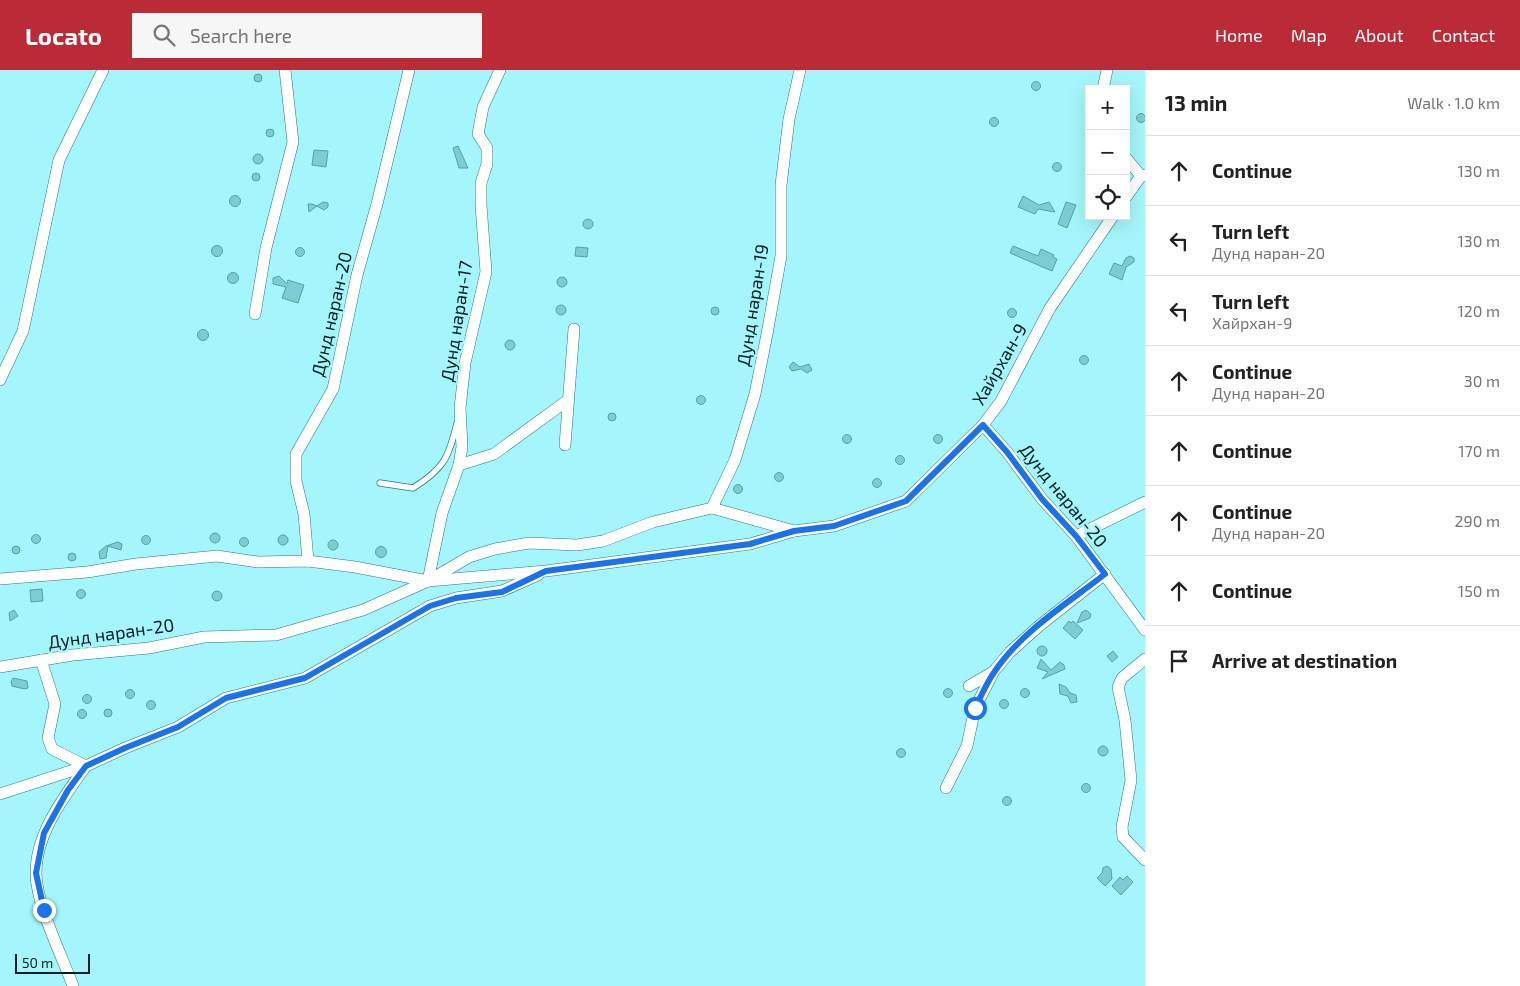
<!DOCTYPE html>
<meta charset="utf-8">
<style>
:root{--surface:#fff;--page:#f6f6f6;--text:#222;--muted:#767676;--line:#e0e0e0;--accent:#bb2a37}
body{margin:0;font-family:"Exo 2",sans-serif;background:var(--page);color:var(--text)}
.controls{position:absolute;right:15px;top:15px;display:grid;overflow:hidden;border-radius:0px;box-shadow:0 5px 20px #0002}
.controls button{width:45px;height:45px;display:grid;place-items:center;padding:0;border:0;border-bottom:1px solid var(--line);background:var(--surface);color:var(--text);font:25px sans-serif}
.scale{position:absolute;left:15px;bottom:12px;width:75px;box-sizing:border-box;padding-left:5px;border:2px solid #001f22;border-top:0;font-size:14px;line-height:18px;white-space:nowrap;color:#001f22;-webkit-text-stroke:4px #a5f6fc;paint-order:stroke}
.stop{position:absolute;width:15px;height:15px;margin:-11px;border:4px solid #1a73e8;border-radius:50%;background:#fff}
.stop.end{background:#1a73e8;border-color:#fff;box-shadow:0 1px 5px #0008}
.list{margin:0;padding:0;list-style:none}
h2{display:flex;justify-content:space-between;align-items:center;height:65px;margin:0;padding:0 20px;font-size:21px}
h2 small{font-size:16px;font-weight:400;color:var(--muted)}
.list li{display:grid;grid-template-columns:32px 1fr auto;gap:15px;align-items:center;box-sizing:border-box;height:70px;padding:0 20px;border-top:1px solid var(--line)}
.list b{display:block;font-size:19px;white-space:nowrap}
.list p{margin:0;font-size:16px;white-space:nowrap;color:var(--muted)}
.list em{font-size:16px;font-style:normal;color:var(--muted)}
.icon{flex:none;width:28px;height:28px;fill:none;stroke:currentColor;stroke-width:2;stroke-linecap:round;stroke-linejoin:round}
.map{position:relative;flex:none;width:1145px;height:916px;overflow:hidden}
header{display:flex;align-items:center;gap:30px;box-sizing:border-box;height:70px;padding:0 25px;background:var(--accent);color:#fff}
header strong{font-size:24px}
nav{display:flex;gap:28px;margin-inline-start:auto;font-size:18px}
.search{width:350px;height:45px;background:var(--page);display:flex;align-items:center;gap:12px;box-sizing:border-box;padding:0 18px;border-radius:0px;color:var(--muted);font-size:19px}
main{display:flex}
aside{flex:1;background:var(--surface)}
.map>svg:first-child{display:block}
.building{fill:#7cccd2;stroke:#52a2a8}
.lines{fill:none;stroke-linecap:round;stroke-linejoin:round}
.service-casing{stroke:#257a7f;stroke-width:7}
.minor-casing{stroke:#257a7f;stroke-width:12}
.service{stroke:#fff;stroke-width:5.5}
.minor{stroke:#fff;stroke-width:11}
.route{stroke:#1a73e8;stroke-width:6}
.labels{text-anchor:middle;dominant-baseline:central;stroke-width:5;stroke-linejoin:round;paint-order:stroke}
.street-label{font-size:18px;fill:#001f22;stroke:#a5f6fc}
</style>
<header>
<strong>Locato</strong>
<div class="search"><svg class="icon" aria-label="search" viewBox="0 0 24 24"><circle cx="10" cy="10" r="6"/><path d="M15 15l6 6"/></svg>Search here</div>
<nav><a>Home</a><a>Map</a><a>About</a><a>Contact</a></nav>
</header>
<main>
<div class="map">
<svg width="1145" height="916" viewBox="0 0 1145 916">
<rect width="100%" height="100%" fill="#a5f6fc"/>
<!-- building -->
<g class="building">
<circle cx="258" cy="8" r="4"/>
<circle cx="1036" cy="16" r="4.5"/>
<circle cx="1141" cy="48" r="4.5"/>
<circle cx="994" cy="52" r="4.5"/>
<circle cx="270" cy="63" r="4"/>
<polygon points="458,76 468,98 459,98 453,78"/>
<polygon points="314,80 328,81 326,97 312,95"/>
<circle cx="258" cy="89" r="5"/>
<circle cx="1057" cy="97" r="4.5"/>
<circle cx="256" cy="107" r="4"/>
<circle cx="235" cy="131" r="5.5"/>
<polygon points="1023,126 1039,135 1049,132 1055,142 1038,139 1035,144 1018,137"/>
<polygon points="323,132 328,133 328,137 324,140 317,136"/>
<polygon points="1066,132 1076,135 1067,158 1058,154"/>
<polygon points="308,134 312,134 317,136 309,142"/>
<circle cx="588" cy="154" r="5"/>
<circle cx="217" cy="181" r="5.5"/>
<polygon points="1013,176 1038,186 1041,179 1054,185 1053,187 1057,189 1052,201 1010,183"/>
<polygon points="576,177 588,178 587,187 575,186"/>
<circle cx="300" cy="182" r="4.5"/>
<polygon points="1130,186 1134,188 1134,192 1126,197 1122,210 1109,204 1114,193 1122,196 1126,188"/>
<circle cx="233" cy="208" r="5.5"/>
<polygon points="279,206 287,214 288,210 304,215 298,233 282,228 286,217 273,214 273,208"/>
<circle cx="562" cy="212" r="5"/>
<circle cx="561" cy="240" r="5"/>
<circle cx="715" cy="241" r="4"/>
<circle cx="1012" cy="243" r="4.5"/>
<circle cx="203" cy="265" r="5.5"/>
<circle cx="510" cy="275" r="5"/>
<circle cx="1084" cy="290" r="4.5"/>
<polygon points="793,292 800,297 809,294 812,300 807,303 801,299 792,301 789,297"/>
<circle cx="701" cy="330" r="4.5"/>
<circle cx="612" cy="347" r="4"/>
<circle cx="847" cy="369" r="4.5"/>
<circle cx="938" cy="369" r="4.5"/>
<circle cx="900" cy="390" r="4.5"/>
<circle cx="779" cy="407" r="4.5"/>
<circle cx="877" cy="413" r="4.5"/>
<circle cx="738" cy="419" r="4.5"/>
<circle cx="215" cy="468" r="5"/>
<circle cx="36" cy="469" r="4.5"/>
<circle cx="283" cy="470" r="5"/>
<circle cx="146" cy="470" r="4.5"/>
<circle cx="244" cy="472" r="4.5"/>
<circle cx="333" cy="475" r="5"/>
<polygon points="118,472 122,474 121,480 108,476 106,488 100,489 99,482 106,476"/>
<circle cx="16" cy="480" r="4"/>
<circle cx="381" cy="482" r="5.5"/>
<circle cx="72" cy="487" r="4"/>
<polygon points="42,519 43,531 31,532 30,520"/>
<circle cx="81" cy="524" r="4.5"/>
<circle cx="217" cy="526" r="5"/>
<polygon points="14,540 18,546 10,551 9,543"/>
<polygon points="1086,540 1091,544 1090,548 1077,553 1082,542"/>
<polygon points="1069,551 1071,553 1073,551 1083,560 1075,569 1063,558"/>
<circle cx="1042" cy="581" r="5"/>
<polygon points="1113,581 1118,587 1112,592 1107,586"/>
<polygon points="1041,589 1051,600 1060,592 1064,595 1065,599 1042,609 1048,602 1037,598"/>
<polygon points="13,608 27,611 28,618 24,619 12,616 11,612"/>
<polygon points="1059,614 1066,617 1070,623 1076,625 1077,632 1071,633 1068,626 1060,624"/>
<circle cx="1025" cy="623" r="4.5"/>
<circle cx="948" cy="623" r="4.5"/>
<circle cx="130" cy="624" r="4.5"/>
<circle cx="87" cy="629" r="4.5"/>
<circle cx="1004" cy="634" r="4.5"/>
<circle cx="151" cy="635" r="4.5"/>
<circle cx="108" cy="643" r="4"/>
<circle cx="82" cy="644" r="4.5"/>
<circle cx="1103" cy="681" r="5"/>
<circle cx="901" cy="683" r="4.5"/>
<circle cx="1086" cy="718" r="4.5"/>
<circle cx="1007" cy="731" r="4.5"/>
<polygon points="1107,796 1111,799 1112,809 1105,816 1097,808 1102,803 1103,798"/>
<polygon points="1127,806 1133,812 1121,825 1112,816 1120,807 1123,810"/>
</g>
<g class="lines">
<defs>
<path id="service" d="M380 413 413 418C444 399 449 387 457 353"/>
<g id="minor">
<polyline points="1103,19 1107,0"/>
<polyline points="1126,88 1141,106"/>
<polyline points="1126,127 1141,106 1145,105"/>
<polyline points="255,244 266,178 293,72 285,0"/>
<polyline points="0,310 23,261 59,90 103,0"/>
<polyline points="983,355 1007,382 1042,429 1076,466 1145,560"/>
<polyline points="565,375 574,259"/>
<polyline points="459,395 494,384 568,330"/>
<polyline points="712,438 735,390 755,324 767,264 781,186 781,115 789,49 800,0"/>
<polyline points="1076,466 1145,432"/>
<polyline points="308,491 304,444 296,411 296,384 333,319 357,205 377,134 409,0"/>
<polyline points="0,509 87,502 136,494 217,486 258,492 308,491 355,497 428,511 546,501 750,474 794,461"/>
<polyline points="428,511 442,443 459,395 462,377 460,338 465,293 486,202 481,135 481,113 487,94 487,78 478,64 483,37 500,0"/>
<polyline points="1145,589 1122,608 1118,617 1125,650 1131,710 1122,757 1123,767 1145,790"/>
<path d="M41 590 55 634 48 668 52 679 86 696C64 727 36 763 36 803 36 834 62 886 73 916"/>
<polyline points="0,597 73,585 149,578 204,567 276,565 363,540 428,511 469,487 495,479 529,473 577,475 603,471 653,452 712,438 794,461 834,456 906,431 983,355 1001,331 1050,238 1113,146"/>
<polyline points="969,616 993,602"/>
<polyline points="946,718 967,676 975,638 994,601 1010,582 1039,556 1105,504"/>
<polyline points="0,724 86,696 125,678 178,657 226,628 305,608 430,536 456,528 502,521 538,505"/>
</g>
</defs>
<!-- service casing -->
<use href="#service" class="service-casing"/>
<!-- minor casing -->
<use href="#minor" class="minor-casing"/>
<!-- service -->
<use href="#service" class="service"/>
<!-- minor -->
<use href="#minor" class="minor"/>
</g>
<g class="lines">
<!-- route -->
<path class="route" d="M44 840 36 803 44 763 68 720 86 696 125 678 178 657 226 628 305 608 430 536 456 528 502 522 546 501 750 474 794 461 834 456 906 431 983 355 1007 382 1042 429 1076 466 1105 504C1068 533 1022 561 995 601 987 612 981 626 975 638"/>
</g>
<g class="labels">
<!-- street labels -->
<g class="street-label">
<text transform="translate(752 235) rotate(-81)">Дунд наран-19</text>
<text transform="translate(331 244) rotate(-77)">Дунд наран-20</text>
<text transform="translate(456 251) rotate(-81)">Дунд наран-17</text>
<text transform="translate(999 294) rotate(-60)">Хайрхан-9</text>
<text transform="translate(1064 425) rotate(51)">Дунд наран-20</text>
<text transform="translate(111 563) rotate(-8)">Дунд наран-20</text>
</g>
</g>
</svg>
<div class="controls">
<button>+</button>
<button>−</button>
<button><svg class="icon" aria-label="locate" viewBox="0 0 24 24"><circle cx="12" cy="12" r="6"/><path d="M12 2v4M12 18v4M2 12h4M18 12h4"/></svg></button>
</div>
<div class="scale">50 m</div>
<div class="stop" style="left:975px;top:638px"></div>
<div class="stop end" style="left:44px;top:840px"></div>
</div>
<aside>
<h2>13 min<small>Walk · 1.0 km</small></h2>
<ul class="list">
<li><svg class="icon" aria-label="ahead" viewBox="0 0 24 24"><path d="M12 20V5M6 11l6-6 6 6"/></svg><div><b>Continue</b></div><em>130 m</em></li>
<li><svg class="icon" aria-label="left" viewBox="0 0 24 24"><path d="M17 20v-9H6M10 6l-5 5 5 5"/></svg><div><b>Turn left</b><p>Дунд наран-20</p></div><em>130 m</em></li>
<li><svg class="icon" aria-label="left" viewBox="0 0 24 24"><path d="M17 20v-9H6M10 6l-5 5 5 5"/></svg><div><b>Turn left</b><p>Хайрхан-9</p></div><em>120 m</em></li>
<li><svg class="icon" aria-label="ahead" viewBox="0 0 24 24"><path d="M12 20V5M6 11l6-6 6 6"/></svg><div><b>Continue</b><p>Дунд наран-20</p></div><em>30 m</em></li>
<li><svg class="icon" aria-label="ahead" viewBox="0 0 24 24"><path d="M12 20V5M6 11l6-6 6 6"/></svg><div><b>Continue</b></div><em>170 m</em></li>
<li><svg class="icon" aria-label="ahead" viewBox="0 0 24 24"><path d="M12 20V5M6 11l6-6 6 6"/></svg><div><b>Continue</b><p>Дунд наран-20</p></div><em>290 m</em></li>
<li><svg class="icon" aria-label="ahead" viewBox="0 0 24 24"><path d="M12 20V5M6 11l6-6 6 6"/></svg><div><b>Continue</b></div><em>150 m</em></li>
<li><svg class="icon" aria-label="arrive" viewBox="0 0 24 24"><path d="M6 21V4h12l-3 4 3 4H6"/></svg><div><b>Arrive at destination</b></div></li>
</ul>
</aside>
</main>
